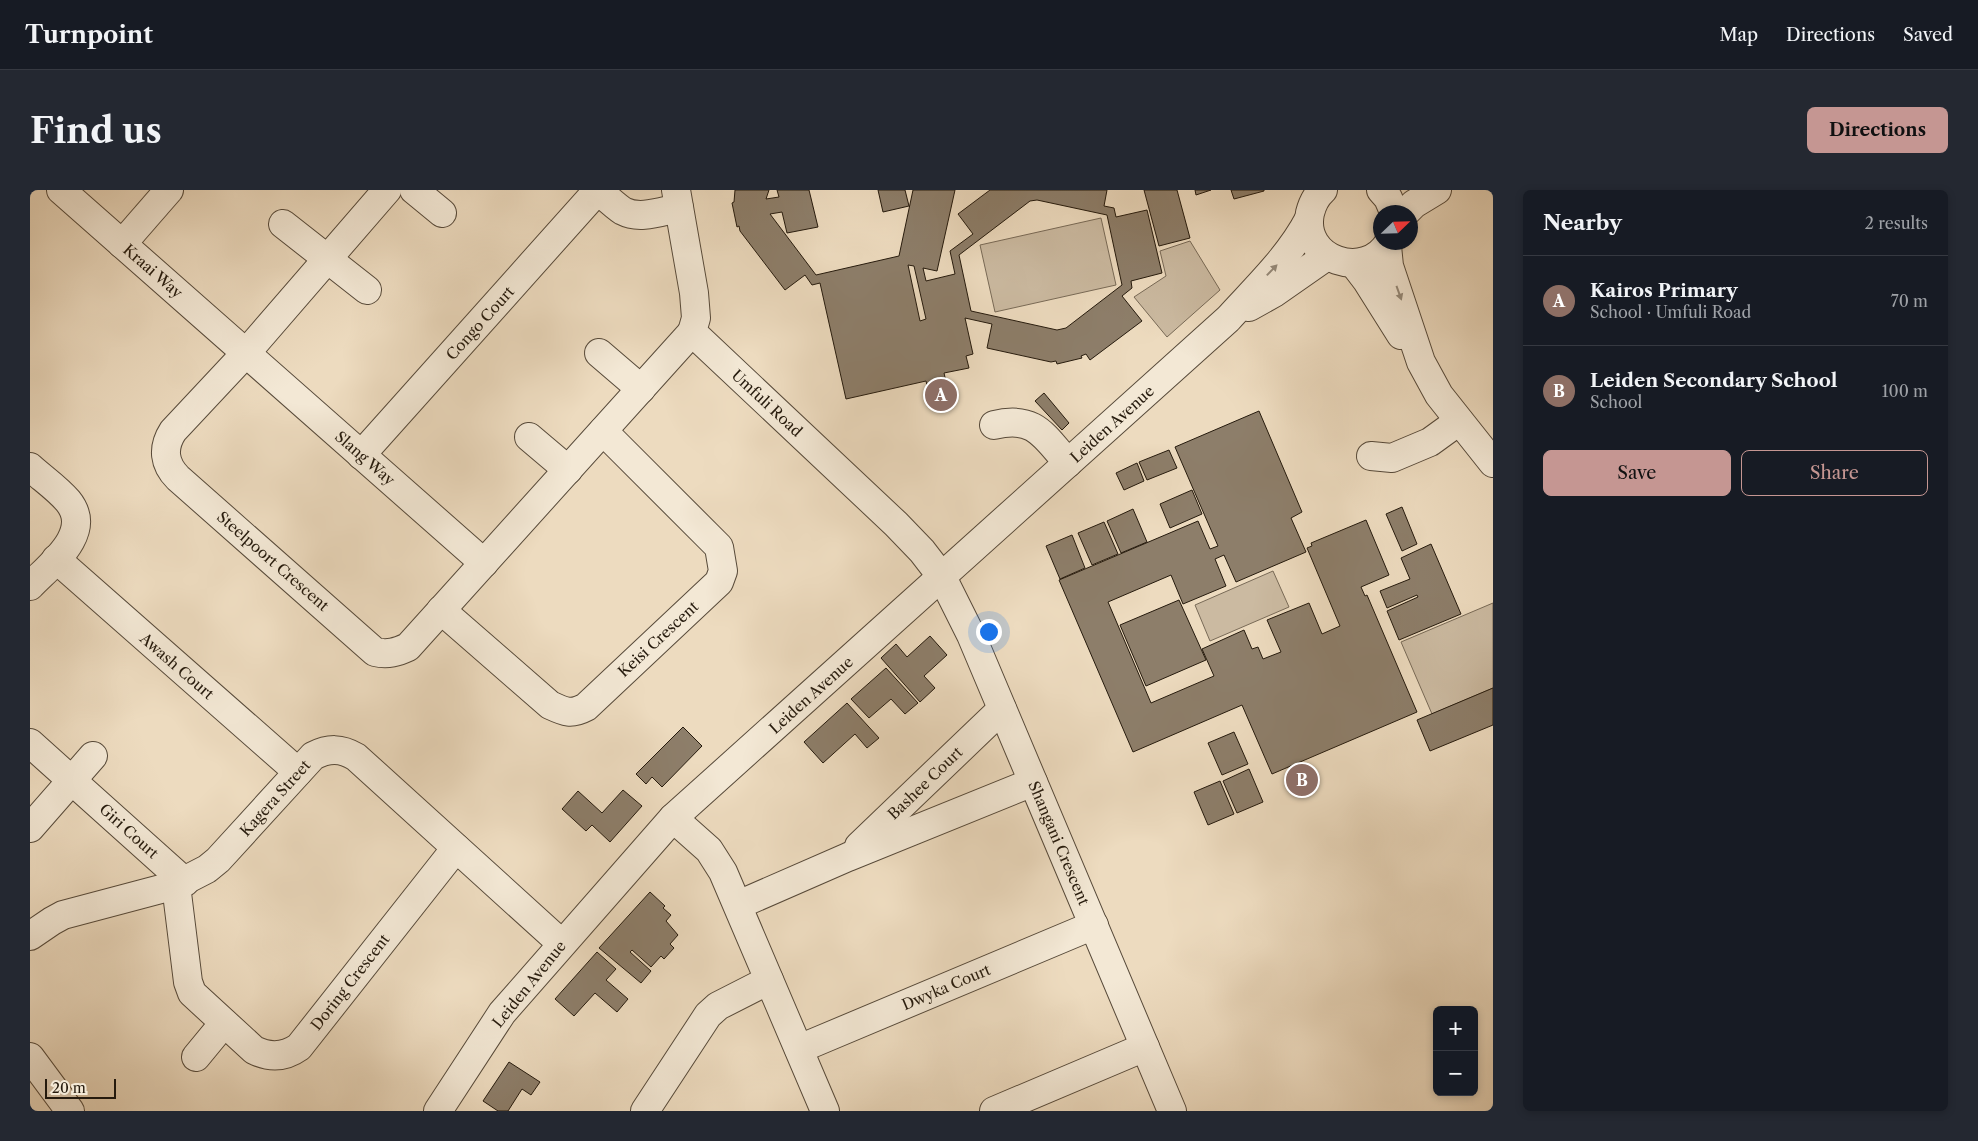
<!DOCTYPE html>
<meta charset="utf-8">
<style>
:root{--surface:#171b24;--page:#242831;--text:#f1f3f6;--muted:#9ea1a6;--line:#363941;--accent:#c59692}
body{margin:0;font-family:"Libre Caslon Text",serif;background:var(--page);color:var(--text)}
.controls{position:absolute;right:15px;bottom:15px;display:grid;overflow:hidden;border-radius:8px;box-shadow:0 2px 8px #0003}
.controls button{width:45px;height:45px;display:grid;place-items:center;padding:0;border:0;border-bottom:1px solid var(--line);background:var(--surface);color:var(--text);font:25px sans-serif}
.compass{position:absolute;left:1343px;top:15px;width:45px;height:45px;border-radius:50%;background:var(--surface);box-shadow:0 2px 8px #0003;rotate:67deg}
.scale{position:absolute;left:15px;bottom:12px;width:71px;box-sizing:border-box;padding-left:5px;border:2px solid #251a0d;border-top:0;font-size:14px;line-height:18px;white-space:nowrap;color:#251a0d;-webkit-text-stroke:4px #f3e8d5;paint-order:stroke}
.you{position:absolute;left:958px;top:441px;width:18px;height:18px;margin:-12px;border:4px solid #fff;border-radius:50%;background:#1a73e8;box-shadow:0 0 0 8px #1a73e833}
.badge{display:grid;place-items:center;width:32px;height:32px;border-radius:50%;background:var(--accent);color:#fff;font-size:16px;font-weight:700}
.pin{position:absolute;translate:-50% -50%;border:2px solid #fff;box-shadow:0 1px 5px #0006}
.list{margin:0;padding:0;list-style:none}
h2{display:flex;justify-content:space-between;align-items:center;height:65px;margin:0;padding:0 20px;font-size:21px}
h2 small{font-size:16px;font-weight:400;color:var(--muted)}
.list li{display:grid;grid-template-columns:32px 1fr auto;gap:15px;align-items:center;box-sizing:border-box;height:90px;padding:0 20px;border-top:1px solid var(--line)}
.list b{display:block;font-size:19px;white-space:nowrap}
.list p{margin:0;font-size:16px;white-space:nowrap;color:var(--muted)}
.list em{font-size:16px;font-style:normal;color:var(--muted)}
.actions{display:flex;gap:10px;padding:15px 20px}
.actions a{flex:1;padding:11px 0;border:1px solid var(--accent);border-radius:8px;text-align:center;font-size:18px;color:var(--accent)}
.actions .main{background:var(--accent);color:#111}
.map{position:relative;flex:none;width:1463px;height:921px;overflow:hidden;border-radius:8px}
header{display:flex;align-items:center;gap:30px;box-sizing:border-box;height:70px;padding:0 25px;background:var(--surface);border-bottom:1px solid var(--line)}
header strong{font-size:24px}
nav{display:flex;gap:28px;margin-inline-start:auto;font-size:18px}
.intro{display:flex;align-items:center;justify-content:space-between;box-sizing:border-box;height:120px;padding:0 30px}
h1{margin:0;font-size:35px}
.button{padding:12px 22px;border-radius:8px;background:var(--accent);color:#111;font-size:18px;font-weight:700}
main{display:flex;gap:30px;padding:0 30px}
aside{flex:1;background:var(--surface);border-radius:8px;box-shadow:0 2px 8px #0003}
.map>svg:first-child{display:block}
.green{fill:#cbbaa1;stroke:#786a57}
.building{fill:#8d7e6a;stroke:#251a0d;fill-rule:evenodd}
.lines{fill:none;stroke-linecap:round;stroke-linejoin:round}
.minor-casing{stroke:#574a3a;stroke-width:30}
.minor{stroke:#f3e8d5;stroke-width:28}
.oneway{fill:#968b7b}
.labels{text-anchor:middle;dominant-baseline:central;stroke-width:4;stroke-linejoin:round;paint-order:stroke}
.street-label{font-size:15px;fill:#251a0d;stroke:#f3e8d5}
</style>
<header>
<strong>Turnpoint</strong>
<nav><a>Map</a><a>Directions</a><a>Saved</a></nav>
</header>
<div class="intro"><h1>Find us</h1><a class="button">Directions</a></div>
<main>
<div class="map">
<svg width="1463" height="921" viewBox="0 0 1463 921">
<rect width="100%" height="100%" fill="#eddbbf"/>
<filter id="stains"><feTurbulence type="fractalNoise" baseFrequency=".004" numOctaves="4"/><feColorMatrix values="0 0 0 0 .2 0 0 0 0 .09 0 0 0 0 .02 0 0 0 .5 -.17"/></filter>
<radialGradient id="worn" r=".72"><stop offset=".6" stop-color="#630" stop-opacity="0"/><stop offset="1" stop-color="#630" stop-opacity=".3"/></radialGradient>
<!-- green -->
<g class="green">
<polygon points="1071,28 1086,95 965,122 950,55"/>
<polygon points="1160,51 1190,100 1137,147 1104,107 1136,86 1130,61"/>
<polygon points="1243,381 1259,417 1180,451 1165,415"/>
<polygon points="1463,413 1463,498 1402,524 1371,452"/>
</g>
<!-- building -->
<g class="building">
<path d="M705 0H739L736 9 749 7 747 0H779L788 37 757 43 752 22 740 24 786 85 869 66 883 0H925L907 81 893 78 896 91 925 84 920 61 943 44 928 24 960 0H1077L1074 16 1084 18 1086 27 1117 20 1132 83 1101 91 1102 98 1092 106 1112 131 1060 170 1056 164 1051 166 1052 168 1027 174 1026 171 1021 172 957 158 962 134 935 128 943 164 936 166 939 178 914 183 918 200 899 204 896 191 816 209 790 93 782 95 775 85 755 100 710 41 709 36 707 37 702 13 704 12ZM1007 10 1077 25 1092 95 1036 138 1027 140 941 121 929 65 1000 11ZM878 75 884 76 896 129 890 131Z"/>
<polygon points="848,0 875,0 879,16 853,22"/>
<polygon points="1114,0 1147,0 1160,48 1129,56"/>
<polygon points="1165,0 1181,0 1166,5"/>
<polygon points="1201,0 1234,0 1234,1 1204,9"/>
<polygon points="1014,203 1039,233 1032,240 1005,211"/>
<polygon points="1229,221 1272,322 1261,328 1276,362 1206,392 1194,365 1185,369 1196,396 1153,414 1141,385 1078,412 1121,513 1184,486 1172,459 1214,440 1222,459 1228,457 1233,469 1251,462 1237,430 1279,413 1292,444 1310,436 1277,358 1282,356 1281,353 1336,330 1359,385 1331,397 1335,406 1337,405 1387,522 1242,584 1212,515 1103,562 1029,390 1168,331 1180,359 1188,356 1145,257"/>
<polygon points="1139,260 1147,278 1117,290 1109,272"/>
<polygon points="1107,273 1114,291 1094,300 1086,283"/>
<polygon points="1162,300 1172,324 1140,338 1130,314"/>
<polygon points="1372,317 1387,354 1372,361 1356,324"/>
<polygon points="1103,319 1117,352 1091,363 1077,331"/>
<polygon points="1074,332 1088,364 1062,375 1048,343"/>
<polygon points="1042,345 1055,378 1030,389 1016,356"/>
<polygon points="1401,354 1431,424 1369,450 1357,421 1388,407 1387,405 1357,418 1350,401 1380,389 1371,368"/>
<polygon points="1149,410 1176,470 1116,496 1090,435"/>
<polygon points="900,446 917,465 894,486 905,498 890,512 851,468 866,454 877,467"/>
<polygon points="856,478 888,513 875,524 861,509 839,528 821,509"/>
<polygon points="1463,498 1463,535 1400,561 1387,530"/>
<polygon points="817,513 849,548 837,558 825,544 793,573 774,552"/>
<polygon points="653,537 672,556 632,597 622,587 616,594 606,584"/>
<polygon points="1204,542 1218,574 1192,585 1178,553"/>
<polygon points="1219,579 1233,612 1207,623 1193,591"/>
<polygon points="1190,591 1204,624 1178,635 1164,602"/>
<polygon points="593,600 612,616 580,652 562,635 556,641 532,619 548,601 572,623"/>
<polygon points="620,702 635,716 633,718 641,725 636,731 648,745 640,754 644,758 634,769 631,766 621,777 602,760 600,762 621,781 611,793 569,758"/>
<polygon points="567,762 586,779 576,790 598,809 587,822 565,803 544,826 525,809"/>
<polygon points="479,872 510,892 501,905 492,899 478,921 468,921 453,911"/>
</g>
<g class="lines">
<defs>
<g id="minor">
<polyline points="31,0 454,373"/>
<path d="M357 0 216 163 143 241C132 258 134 274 148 288L345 462C358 465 367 462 378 457L662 142"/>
<polyline points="384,0 412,23"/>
<path d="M568 0C576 7 584 15 593 21 610 30 632 21 649 18"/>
<polyline points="646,0 664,103 666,128 662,142 866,334 892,361 912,387 941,445 1142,921"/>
<path d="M1293 0C1286 6 1282 15 1280 23 1270 70 1336 92 1359 52"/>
<polyline points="1351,0 1358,8 1364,22"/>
<polyline points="1376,22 1384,14 1407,0"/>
<polyline points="253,34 337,100"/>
<polyline points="92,54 139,0"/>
<polyline points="1357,56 1359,76 1391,172 1409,205 1463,273"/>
<polyline points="1324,74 1337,91 1371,145"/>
<polyline points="1219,117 1244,103 1297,66"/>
<polyline points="569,163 611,199"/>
<path d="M964 235C1005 225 1014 246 1038 273"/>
<polyline points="499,247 538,280"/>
<polyline points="331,265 568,0"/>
<polyline points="1341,266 1362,268 1400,252 1429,231"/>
<path d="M0 277C12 288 27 298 38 311 64 343 20 375 0 396"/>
<polyline points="26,369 268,582"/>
<path d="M411 420 520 515C535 522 541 525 556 517L689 392 693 381 689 357 573 241"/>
<polyline points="0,553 155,692"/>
<polyline points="643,628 679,660 693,682 795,921"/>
<polyline points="0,638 63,566"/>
<polyline points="829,656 972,519"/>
<path d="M146 695 158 792 162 803 224 860C240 868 255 867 269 857L426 658"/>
<polyline points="708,715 818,667 1003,592"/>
<path d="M0 746 22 731 33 725 146 695 177 679 188 670 283 566C299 558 311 558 326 567L531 753"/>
<polyline points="769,859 1064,735"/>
<polyline points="0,867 40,921"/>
<polyline points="166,867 194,833"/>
<path d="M408 921 472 823 643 628 1198 129C1227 97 1259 67 1279 29"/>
<polyline points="615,921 678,825 688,816 739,790"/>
<polyline points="964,921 1115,857"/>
</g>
</defs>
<!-- minor casing -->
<use href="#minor" class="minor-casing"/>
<!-- minor -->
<use href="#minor" class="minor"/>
</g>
<!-- one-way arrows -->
<defs><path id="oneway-solid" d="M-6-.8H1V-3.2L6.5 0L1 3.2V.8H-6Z" transform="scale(1.25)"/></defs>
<g class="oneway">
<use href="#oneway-solid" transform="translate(1242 80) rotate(-46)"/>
<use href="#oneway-solid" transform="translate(1369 103) rotate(70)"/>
</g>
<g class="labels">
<!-- street labels -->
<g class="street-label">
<text transform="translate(123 81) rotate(41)">Kraai Way</text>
<text transform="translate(450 133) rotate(-48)">Congo Court</text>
<text transform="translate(737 213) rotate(43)">Umfuli Road</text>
<text transform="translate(1082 234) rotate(-42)">Leiden Avenue</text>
<text transform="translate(335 268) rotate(41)">Slang Way</text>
<text transform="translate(243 371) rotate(41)">Steelpoort Crescent</text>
<text transform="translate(628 449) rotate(-43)">Keisi Crescent</text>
<text transform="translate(147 476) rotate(41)">Awash Court</text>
<text transform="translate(781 505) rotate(-42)">Leiden Avenue</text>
<text transform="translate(895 593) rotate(-44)">Bashee Court</text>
<text transform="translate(245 608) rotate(-48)">Kagera Street</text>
<text transform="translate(99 641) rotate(42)">Giri Court</text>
<text transform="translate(1029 653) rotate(67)">Shangani Crescent</text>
<text transform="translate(320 792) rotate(-52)">Doring Crescent</text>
<text transform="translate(499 794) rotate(-51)">Leiden Avenue</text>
<text transform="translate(916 797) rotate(-23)">Dwyka Court</text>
</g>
</g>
<rect width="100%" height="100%" filter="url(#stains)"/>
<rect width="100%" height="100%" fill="url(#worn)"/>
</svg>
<div class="controls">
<button>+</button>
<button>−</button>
</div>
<svg class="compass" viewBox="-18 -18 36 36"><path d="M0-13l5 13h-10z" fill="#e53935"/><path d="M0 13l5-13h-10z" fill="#9ea1a6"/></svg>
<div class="scale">20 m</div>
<div class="you"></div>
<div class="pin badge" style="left:911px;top:205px;background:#8d6e63">A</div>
<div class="pin badge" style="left:1272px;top:590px;background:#8d6e63">B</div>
</div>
<aside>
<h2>Nearby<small>2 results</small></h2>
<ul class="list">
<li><span class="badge" style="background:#8d6e63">A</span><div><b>Kairos Primary</b><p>School · Umfuli Road</p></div><em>70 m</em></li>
<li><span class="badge" style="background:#8d6e63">B</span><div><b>Leiden Secondary School</b><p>School</p></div><em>100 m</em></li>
</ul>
<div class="actions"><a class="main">Save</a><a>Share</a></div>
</aside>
</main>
